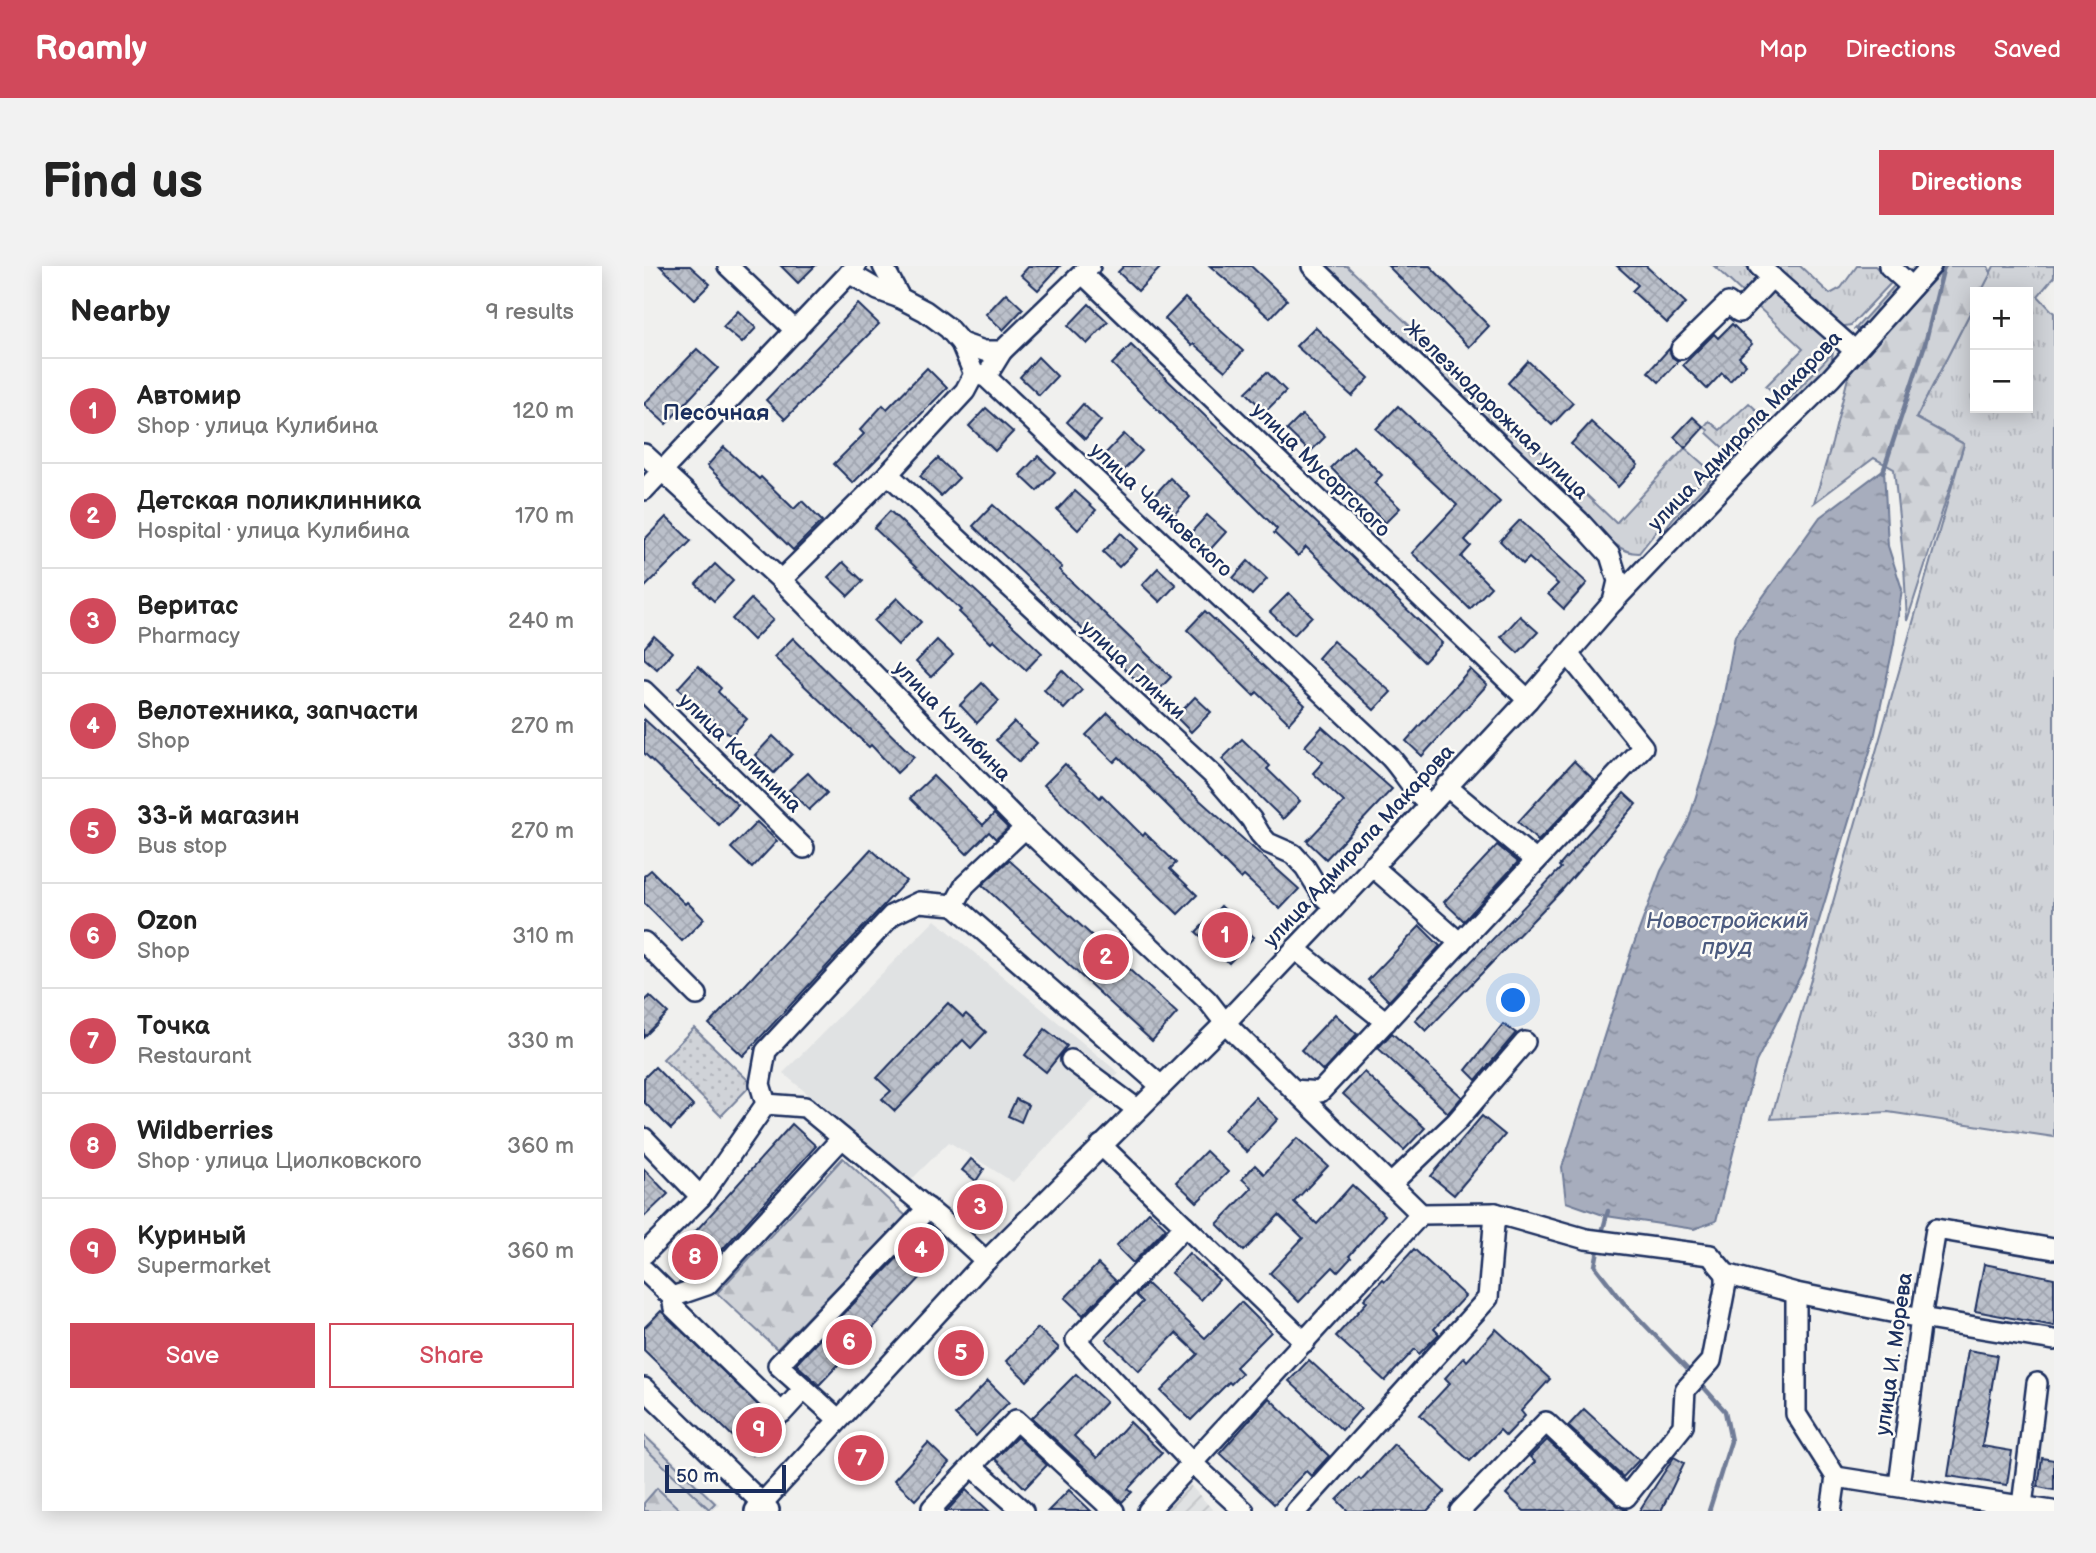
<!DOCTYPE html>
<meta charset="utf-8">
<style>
:root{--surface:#fff;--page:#f2f2f2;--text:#222;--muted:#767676;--line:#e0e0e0;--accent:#d1495b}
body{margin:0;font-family:"Balsamiq Sans",sans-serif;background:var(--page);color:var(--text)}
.controls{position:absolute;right:21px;top:21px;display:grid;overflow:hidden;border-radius:0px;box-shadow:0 4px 18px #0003}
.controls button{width:63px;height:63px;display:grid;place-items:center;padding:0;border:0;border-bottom:2px solid var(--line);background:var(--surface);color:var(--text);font:35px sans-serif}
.scale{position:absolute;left:21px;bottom:18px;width:121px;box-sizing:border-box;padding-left:7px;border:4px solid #1b2f5e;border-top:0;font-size:19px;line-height:24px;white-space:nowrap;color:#1b2f5e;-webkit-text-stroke:5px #fdfcf7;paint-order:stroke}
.you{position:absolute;left:870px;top:735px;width:24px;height:24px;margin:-18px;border:5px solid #fff;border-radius:50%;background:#1a73e8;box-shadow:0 0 0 10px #1a73e833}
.badge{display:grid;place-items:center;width:46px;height:46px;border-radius:50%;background:var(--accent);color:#fff;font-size:23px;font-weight:700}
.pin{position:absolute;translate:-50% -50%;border:4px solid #fff;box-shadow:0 2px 7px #0006}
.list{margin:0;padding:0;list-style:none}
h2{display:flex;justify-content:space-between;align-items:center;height:91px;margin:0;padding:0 28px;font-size:30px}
h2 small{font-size:23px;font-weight:400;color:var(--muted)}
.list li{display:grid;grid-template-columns:46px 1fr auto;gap:21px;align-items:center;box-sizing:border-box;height:105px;padding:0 28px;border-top:2px solid var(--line)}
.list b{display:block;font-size:26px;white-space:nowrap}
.list p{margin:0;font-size:23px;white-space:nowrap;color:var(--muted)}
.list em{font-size:23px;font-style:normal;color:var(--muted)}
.actions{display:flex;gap:14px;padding:21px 28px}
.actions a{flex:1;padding:16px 0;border:2px solid var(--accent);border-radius:0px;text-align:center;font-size:24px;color:var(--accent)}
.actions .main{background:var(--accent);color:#fff}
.map{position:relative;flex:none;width:1410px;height:1245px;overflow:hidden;border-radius:0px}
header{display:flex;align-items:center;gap:42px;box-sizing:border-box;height:98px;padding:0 35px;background:var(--accent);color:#fff}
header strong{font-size:33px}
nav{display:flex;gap:38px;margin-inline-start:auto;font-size:24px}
.intro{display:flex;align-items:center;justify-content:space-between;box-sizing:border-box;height:168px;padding:0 42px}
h1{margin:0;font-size:49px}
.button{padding:18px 32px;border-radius:0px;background:var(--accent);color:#fff;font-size:24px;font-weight:700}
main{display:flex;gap:42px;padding:0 42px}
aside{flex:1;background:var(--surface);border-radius:0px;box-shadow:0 4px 18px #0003}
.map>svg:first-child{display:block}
.built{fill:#e0e2e3}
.industrial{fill:url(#industrial-furrows)}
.grass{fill:url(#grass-tufts);stroke:#76819b;stroke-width:2}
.forest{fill:url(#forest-firs);stroke:#76819b;stroke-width:2}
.park{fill:url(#park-dots);stroke:#76819b;stroke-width:2}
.water{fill:url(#water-ripples);stroke:#6f7b97;stroke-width:2}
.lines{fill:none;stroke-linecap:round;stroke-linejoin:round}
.stream{stroke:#6f7b97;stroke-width:4.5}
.building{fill:url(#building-cross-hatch);stroke:#1b2f5e;stroke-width:2}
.minor-casing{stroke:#1b2f5e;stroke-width:24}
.minor{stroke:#fdfcf7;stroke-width:19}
.labels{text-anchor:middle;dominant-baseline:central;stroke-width:5;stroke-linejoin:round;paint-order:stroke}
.street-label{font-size:21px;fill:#1b2f5e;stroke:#fdfcf7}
.neighbourhood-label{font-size:23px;font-weight:bold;fill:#1b2f5e;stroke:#fdfcf7}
.water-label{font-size:23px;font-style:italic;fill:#4c5b7f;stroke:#fdfcf7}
</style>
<header>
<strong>Roamly</strong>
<nav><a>Map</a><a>Directions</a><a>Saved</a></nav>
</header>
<div class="intro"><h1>Find us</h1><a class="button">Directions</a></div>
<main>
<aside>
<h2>Nearby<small>9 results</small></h2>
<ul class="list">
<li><span class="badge">1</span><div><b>Автомир</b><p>Shop · улица Кулибина</p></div><em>120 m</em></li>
<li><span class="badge">2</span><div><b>Детская поликлинника</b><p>Hospital · улица Кулибина</p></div><em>170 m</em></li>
<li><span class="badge">3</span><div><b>Веритас</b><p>Pharmacy</p></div><em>240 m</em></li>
<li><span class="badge">4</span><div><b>Велотехника, запчасти</b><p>Shop</p></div><em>270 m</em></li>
<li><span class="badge">5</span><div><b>33-й магазин</b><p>Bus stop</p></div><em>270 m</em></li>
<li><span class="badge">6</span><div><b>Ozon</b><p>Shop</p></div><em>310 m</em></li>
<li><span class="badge">7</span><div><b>Точка</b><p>Restaurant</p></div><em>330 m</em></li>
<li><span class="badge">8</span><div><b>Wildberries</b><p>Shop · улица Циолковского</p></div><em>360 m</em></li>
<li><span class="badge">9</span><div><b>Куриный</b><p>Supermarket</p></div><em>360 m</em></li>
</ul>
<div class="actions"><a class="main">Save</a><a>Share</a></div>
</aside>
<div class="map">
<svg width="1410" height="1245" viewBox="0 0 1410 1245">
<defs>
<pattern id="industrial-furrows" width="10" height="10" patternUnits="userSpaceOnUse" patternTransform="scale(1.75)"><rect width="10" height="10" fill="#e0e2e3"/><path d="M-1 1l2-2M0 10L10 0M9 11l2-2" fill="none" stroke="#c0c2c5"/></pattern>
<pattern id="grass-tufts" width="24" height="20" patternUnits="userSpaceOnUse" patternTransform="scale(1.75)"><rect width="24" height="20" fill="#d0d3d8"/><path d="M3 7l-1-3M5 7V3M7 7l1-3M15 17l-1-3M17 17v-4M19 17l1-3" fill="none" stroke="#b2b5bc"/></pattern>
<pattern id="forest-firs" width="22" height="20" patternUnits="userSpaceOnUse" patternTransform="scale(1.75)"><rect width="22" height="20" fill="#d0d3d8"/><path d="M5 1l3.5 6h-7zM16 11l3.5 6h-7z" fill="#b2b5bc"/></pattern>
<pattern id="park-dots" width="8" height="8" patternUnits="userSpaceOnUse" patternTransform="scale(1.75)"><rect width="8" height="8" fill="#d0d3d8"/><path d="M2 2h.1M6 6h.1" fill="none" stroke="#b2b5bc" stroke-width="1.8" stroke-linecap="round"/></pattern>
<pattern id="water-ripples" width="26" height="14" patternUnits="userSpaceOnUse" patternTransform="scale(1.75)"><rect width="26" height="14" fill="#a7adbd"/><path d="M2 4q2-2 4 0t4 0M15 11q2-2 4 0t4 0" fill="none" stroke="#878d9d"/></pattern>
<pattern id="building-cross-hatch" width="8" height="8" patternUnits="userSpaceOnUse" patternTransform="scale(1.75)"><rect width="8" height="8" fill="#bbc0ca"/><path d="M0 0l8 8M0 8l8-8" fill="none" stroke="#a0a5b0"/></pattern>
</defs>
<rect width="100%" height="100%" fill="#f0f0ee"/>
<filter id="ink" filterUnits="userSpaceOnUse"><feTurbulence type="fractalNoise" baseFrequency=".0143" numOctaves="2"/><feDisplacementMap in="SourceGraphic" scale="14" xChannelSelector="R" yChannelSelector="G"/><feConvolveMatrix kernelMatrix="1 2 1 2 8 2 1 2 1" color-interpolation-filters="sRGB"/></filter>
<g filter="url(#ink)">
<!-- built -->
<g class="built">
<polygon points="291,654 475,807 369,916 305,876 266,915 139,807"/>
<polygon points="0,1166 75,1238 68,1245 0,1245"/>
</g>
<!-- industrial -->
<polygon class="industrial" points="545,1218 570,1245 519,1245"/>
<!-- grass -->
<g class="grass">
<path d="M684 0H703L972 257 1041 182 1067 205 1026 248 995 287C970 287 957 262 940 245Z"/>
<polygon points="1070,0 1102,0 1117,12 1101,29"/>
<polygon points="1128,0 1156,0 1186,28 1197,22 1213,0 1231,0 1248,16 1207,59 1195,61"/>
<polygon points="1350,0 1410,0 1410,11 1394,30 1410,47 1410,871 1244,846 1127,853 1320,178 1272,152 1331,37 1331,142 1384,142 1384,26 1337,26"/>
<polygon points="1251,19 1254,24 1218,63 1211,63"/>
<polygon points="1128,22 1184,70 1186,81 1137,133 1122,120 1159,83 1112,39"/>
<path d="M1189 86C1188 91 1188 97 1185 102 1179 113 1154 137 1142 136Z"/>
<polygon points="1105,137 1120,151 1085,187 1063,167 1064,164 1060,161 1065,155 1076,164"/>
<polygon points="1071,209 1072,214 1005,284 1030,251"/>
</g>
<!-- forest -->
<g class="forest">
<polygon points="1303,0 1344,0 1347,7 1337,26 1331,26 1331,37 1272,152 1320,178 1263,355 1260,300 1250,203 1230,192 1170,237 1188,177 1206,103"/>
<polygon points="199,892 262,950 133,1083 73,1027"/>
<polygon points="0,1169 71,1237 65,1243 0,1181"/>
<polygon points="13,1222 37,1245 0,1245 0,1237"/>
</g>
<!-- park -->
<polygon class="park" points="50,762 108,818 77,850 19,793"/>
<!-- water -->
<polygon class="water" points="1240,203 1244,280 1258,323 1250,377 1230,472 1161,701 1112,796 1072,955 1050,963 962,950 922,936 918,901 988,683 1017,605 1044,556 1074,459 1091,370 1176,251"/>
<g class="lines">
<!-- stream -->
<g class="stream">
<polyline points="1239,206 1281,78 1300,0"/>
<polyline points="957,970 964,945"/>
<polyline points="955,978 951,1000 979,1036 1047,1107"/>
<polyline points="1055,1116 1081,1145 1087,1175 1065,1245"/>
</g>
</g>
<!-- building -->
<g class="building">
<polygon points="16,0 46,0 66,18 51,33"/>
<polygon points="137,0 171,0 154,17"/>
<polygon points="385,0 416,0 394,24 377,9"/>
<polygon points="480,0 518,0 494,25 474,6"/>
<polygon points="566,0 607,0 643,34 626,52"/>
<polygon points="744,0 786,0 845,60 825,81"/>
<polygon points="973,0 1002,0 1042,37 1023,57 988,25 994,19"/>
<polygon points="362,27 379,43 359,64 342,48"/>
<polygon points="541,32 599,85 581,105 550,78 548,80 521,53"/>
<polygon points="214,38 235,58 141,153 122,134"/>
<polygon points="445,38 464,56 443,78 424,60"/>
<polygon points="94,45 112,62 98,77 79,61"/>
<polygon points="1088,58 1108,78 1095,91 1102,98 1086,115 1078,107 1063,123 1039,99 1070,68 1074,72"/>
<polygon points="671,61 725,112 708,130 652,80"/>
<polygon points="487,79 798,377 780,396 662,281 654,290 630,267 633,263 468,98"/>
<polygon points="53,83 74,102 22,158 0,138"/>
<polygon points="1025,83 1028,91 1034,95 1015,116 1004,106"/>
<polygon points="394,91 413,110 395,129 376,111"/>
<polygon points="884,95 929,137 908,159 864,117"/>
<polygon points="283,102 303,122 209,217 190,198 220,168 216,164 239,139 243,143"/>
<polygon points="623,106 642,125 621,146 602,126"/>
<polygon points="439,138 457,155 441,173 423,156"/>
<polygon points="754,140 856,236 821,274 827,280 817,291 847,321 826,343 768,287 813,239 732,163"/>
<polygon points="342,142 369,166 351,185 325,160"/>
<polygon points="658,149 681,171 666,186 643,164"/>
<polygon points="1049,151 1060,161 1041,182 1030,171"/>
<polygon points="947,156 994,199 974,221 927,178"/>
<polygon points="480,168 498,185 477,207 459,190"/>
<polygon points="709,180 738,209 730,217 756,242 741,257 687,202"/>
<polygon points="80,181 115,213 117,211 150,243 158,235 178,255 149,284 63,200"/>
<polygon points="394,190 411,206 393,225 376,209"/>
<polygon points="294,192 315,212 297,230 276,210"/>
<polygon points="526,212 546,231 526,253 506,234"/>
<polygon points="431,225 452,244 434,264 413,244"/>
<polygon points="349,239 418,301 415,304 527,411 509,430 329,260"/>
<polygon points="246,245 398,387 382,404 350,374 347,377 315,346 317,344 230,262"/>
<polygon points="563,249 582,266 563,287 544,270"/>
<polygon points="22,251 47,275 0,322 0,274"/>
<polygon points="876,254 943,317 920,343 904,328 914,318 885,292 879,298 856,275"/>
<polygon points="477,267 493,283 475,301 459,286"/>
<polygon points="604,295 623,313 608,329 589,312"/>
<polygon points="199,296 219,315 204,330 184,311"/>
<polygon points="71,298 89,315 70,335 52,318"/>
<polygon points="514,302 532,319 516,336 498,319"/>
<polygon points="645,327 668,350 650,369 626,346"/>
<polygon points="253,332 277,356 254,379 230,355"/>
<polygon points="107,333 129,354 109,374 88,353"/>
<polygon points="561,345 661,439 645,457 613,426 610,430 543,364"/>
<polygon points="876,350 894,366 874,387 857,371"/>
<polygon points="10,370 28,386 13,403 0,392 0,382"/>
<polygon points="149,372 270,491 253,507 227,479 225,481 130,391"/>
<polygon points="293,374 309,389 287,411 272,396"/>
<polygon points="689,375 747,426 730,444 674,392"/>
<polygon points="54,400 77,422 74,426 103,453 87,470 34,422"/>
<polygon points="826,403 843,419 778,490 762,475"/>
<polygon points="418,404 438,424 420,443 400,424"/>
<polygon points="338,417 355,435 333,457 316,439"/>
<polygon points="551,431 567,446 547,466 532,451"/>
<polygon points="464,447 541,521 655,623 636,643 600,610 597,613 475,491 470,496 442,469"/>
<polygon points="0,453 94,539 75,559 0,487"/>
<polygon points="370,456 393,477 375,496 352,474"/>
<polygon points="678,461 748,523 682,593 663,575 700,536 669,507 679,496 661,480"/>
<polygon points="129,470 148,488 130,507 111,489"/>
<polygon points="598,473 626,500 623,503 656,535 639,553 578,493"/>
<polygon points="930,495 951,515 894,575 874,556"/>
<polygon points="421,498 456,532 458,529 499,570 501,567 532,597 526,603 553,629 534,648 400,519"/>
<polygon points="164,507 183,527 165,544 145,524"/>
<polygon points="289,510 339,559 350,548 364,562 352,573 345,566 323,588 266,532"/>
<polygon points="980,527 992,538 918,624 782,765 771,754 917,602 915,600"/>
<polygon points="113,556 133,575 108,602 87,582"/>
<polygon points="853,579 874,596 820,655 800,636"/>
<polygon points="227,583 262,615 99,790 65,758"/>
<polygon points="365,594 533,747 508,775 338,619"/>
<polygon points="7,604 41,638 43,636 60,653 38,675 0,637 0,610"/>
<polygon points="577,640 610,671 585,697 552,666"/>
<polygon points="776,660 796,680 745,735 724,714"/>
<polygon points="6,730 24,747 0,771 0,736"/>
<polygon points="304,737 319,751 322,748 342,766 327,782 319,774 251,845 238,833 247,825 233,812"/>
<polygon points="691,748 713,768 679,805 657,784"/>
<polygon points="859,758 872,767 832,814 822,804"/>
<polygon points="401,763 423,780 402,806 381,789"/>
<polygon points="748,767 818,831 804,847 734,782"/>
<polygon points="11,801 49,840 27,863 0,836 0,812"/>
<polygon points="720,806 781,862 760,884 699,828"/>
<polygon points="611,831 634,853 603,886 580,864"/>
<polygon points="372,833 384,839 377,856 364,850"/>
<polygon points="838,850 861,869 810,929 787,910"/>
<polygon points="148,858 172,880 57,1007 33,986"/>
<polygon points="653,872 684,900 650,936 673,958 708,919 741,949 705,990 707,992 694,1006 689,1001 655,1036 626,1007 659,972 635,949 600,985 573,958 608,922 598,913 611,899 620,908"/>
<polygon points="562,885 584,906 553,936 532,916"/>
<polygon points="327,893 340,903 332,915 318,904"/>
<polygon points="0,903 24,928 0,951"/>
<polygon points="341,922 355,936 331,961 317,947"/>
<polygon points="505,946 522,962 489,997 472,980"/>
<polygon points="276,968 298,989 175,1119 152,1098"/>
<polygon points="770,983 821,1030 790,1063 795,1068 775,1088 771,1083 741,1115 692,1070 723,1036 720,1033 739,1013 741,1015"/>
<polygon points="545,987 575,1014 557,1034 527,1007"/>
<polygon points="454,998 472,1015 439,1049 421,1032"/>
<polygon points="1340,998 1410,1012 1410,1060 1331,1045"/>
<polygon points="503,1018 561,1072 597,1036 627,1066 592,1101 598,1107 587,1118 585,1116 547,1154 517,1125 554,1088 532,1067 495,1105 462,1073 499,1036 492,1029"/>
<polygon points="17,1045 136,1160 108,1189 0,1084 0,1062"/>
<polygon points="394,1062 415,1082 383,1115 362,1095"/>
<polygon points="852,1063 906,1113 877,1145 881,1150 862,1170 856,1164 826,1195 776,1149 806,1117 801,1112 820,1091 823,1095"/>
<polygon points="1324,1084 1353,1089 1338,1180 1368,1185 1363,1219 1304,1210"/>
<polygon points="665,1094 717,1142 698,1164 645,1115"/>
<polygon points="432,1108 462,1136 430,1170 453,1192 486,1156 518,1187 484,1223 488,1226 478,1236 388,1152"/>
<polygon points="344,1115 365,1136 332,1170 311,1149"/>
<polygon points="625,1132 685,1190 667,1210 662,1205 630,1238 576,1187"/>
<polygon points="940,1143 995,1194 979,1211 924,1160"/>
<polygon points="373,1171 403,1199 381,1222 351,1193"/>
<polygon points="903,1174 974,1240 984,1245 880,1245 862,1228 891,1196 886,1191"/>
<polygon points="284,1177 305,1197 271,1234 250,1214"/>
<polygon points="750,1178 801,1226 783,1245 704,1245 693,1234 715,1212 717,1214"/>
<polygon points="1030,1191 1040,1197 1017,1245 995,1245"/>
<polygon points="1398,1192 1410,1194 1410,1224 1394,1221"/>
<polygon points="322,1224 345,1245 303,1245"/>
<polygon points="425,1224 447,1245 404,1245"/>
</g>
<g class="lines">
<defs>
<g id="minor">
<polyline points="84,0 152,65"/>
<polyline points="239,0 256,32"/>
<polyline points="668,0 935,255 966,289 974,315 969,336"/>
<polyline points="1115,0 1210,84"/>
<polyline points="1245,0 1268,21"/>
<path d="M205 7 234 24 256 32 281 45 304 62 317 77 330 108 342 111 746 491C760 506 769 525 785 539"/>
<polyline points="439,8 884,434"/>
<polyline points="317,77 340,85 358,85"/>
<polyline points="1037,83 1084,37 1095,46 1128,11"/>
<polyline points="342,111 358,85 446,0"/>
<polyline points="0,188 137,314 381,562 564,735 581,757 777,948 851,947 942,973 1066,989 1082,1008 1152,1027 1277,1052 1410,1074"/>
<polyline points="244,208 570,510 607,553 616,568 624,577 649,588 661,601 679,630 691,641"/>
<polyline points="0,224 212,0"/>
<polyline points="137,314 244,208 321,125 330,108"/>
<polyline points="0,425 160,582"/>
<polyline points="802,520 892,595"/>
<polyline points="728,600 816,677"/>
<polyline points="310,639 517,820"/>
<polyline points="0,676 53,729"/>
<polyline points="651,683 742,756"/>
<polyline points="427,794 493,843"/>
<polyline points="650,824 676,826 999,481 924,388"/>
<polyline points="122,838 161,841 300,956 342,995"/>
<polyline points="0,872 57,931"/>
<polyline points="457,879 661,1076"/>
<polyline points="747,918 813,855 881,776"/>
<polyline points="541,960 432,1074 547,1196 600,1245"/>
<polyline points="0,988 57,931 122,838 116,818 122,785 248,649 275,636 310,639 321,619 381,562"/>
<polyline points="0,1004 28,1031 63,1019 198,872"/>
<polyline points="1152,1027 1152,1148 1192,1211"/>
<polyline points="28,1031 30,1042 138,1147 160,1123"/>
<polyline points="0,1122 125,1244"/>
<polyline points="194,1153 134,1099 284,942"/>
<polyline points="1192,1211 1408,1245"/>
<polyline points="1255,1219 1277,1052 1292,963 1410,983"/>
<polyline points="1378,1240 1393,1117"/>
<polyline points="111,1245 335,1002 581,757 691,641 884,434 968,337 1107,191 1187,112 1287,0"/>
<polyline points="291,1245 288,1242 328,1200"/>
<polyline points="379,1245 328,1200 372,1154 470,1245"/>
<polyline points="504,1245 777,948"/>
<polyline points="652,1245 844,1032 851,947"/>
<polyline points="816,1245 902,1156 982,1231 1039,1160 1041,1124 1067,1095 1082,1017 1082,1008"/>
<polyline points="1187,1245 1192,1211"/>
</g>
</defs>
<!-- minor casing -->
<use href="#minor" class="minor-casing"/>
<!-- minor -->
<use href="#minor" class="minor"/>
</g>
</g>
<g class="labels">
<!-- street labels -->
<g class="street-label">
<text transform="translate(852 144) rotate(44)">Железнодорожная улица</text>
<text transform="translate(1101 165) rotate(-46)">улица Адмирала Макарова</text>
<text transform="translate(677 204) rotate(44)">улица Мусоргского</text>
<text transform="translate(517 244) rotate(43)">улица Чайковского</text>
<text transform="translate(489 404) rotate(43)">улица Глинки</text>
<text transform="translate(308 455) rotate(46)">улица Кулибина</text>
<text transform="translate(96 487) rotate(44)">улица Калинина</text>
<text transform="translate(715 580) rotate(-47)">улица Адмирала Макарова</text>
<text transform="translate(1250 1088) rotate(-82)">улица И. Морева</text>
</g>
<!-- neighbourhood labels -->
<g class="neighbourhood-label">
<text x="72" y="147">Песочная</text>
</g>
<!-- water labels -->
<g class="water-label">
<text x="1083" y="655">Новостройский<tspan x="1083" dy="26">пруд</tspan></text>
</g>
</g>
</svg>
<div class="controls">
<button>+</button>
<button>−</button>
</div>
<div class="scale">50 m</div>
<div class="you"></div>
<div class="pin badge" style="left:581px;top:669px">1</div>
<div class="pin badge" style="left:462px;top:691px">2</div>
<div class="pin badge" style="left:336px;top:941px">3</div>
<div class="pin badge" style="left:277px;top:984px">4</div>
<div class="pin badge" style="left:317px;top:1087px">5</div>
<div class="pin badge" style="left:205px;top:1076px">6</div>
<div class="pin badge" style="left:217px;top:1192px">7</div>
<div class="pin badge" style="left:51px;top:991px">8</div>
<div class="pin badge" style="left:115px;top:1164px">9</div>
</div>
</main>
